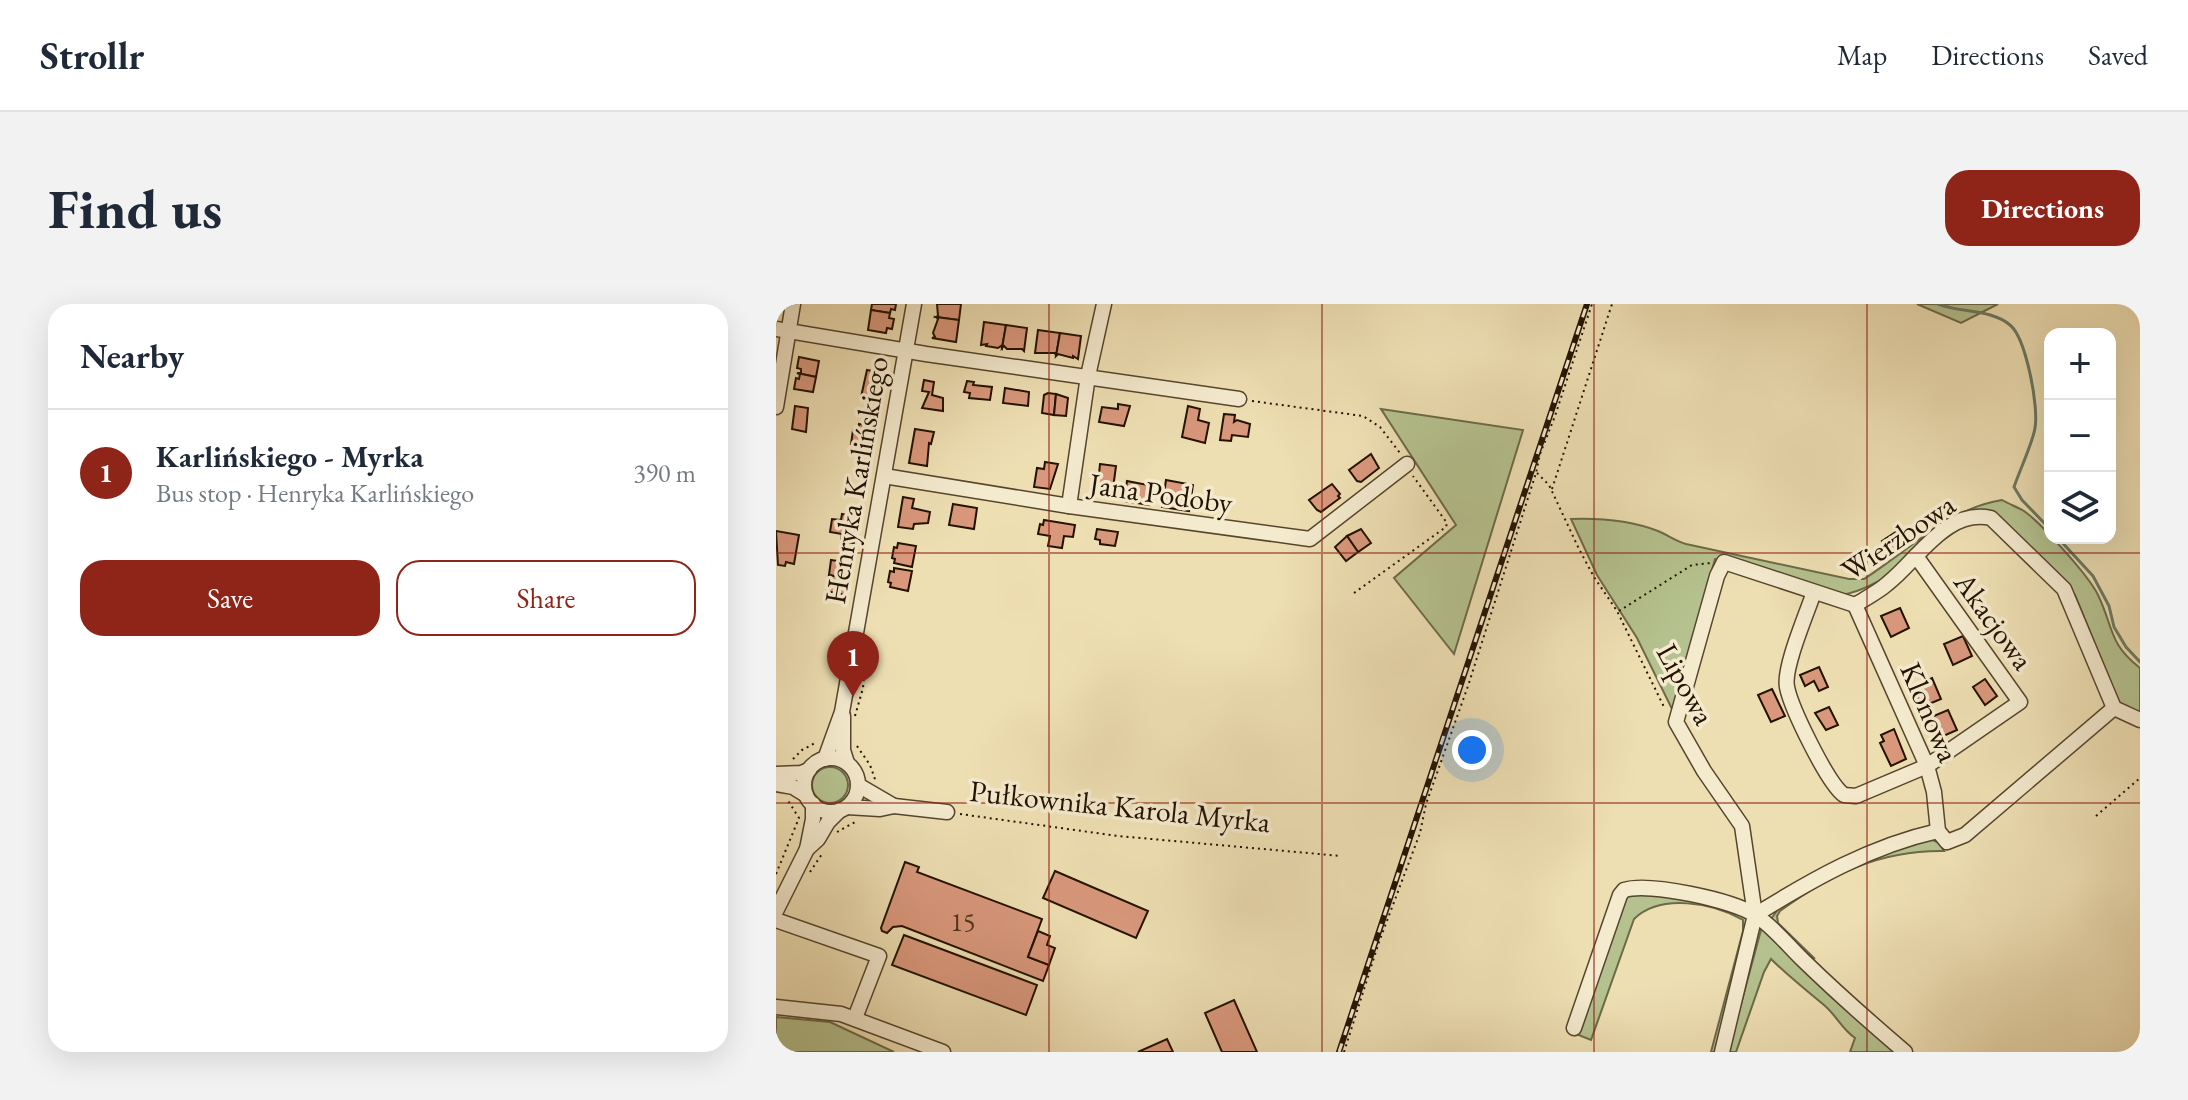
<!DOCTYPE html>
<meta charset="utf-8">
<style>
:root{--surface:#fff;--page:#f2f2f3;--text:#1f2937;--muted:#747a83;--line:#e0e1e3;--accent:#8f2418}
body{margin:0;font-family:"EB Garamond",serif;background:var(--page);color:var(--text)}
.controls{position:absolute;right:24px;top:24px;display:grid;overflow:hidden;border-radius:16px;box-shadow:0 8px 32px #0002}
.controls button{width:72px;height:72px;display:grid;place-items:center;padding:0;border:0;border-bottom:2px solid var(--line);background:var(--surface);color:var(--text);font:40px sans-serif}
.you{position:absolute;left:696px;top:446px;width:28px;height:28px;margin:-20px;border:6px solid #fff;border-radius:50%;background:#1a73e8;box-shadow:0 0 0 12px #1a73e833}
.badge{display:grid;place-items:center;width:52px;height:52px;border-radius:50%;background:var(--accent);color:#fff;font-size:26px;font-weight:700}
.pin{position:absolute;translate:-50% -66px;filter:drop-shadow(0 2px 4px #0008)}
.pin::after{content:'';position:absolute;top:42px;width:28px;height:24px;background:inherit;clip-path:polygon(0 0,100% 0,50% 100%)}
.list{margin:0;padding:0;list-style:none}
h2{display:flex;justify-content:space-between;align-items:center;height:104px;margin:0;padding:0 32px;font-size:34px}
h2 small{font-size:26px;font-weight:400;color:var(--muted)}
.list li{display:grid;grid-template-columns:52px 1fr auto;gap:24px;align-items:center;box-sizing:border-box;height:128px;padding:0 32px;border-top:2px solid var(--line)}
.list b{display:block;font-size:30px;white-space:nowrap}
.list p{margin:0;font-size:26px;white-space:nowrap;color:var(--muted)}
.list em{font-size:26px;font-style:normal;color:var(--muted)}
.actions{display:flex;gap:16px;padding:24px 32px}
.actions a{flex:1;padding:18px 0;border:2px solid var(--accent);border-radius:24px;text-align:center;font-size:28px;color:var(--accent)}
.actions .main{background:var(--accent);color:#fff}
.icon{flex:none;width:44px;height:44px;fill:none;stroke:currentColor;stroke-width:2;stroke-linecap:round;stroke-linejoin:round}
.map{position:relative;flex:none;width:1364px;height:748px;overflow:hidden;border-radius:24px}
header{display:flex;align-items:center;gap:48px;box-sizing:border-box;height:112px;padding:0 40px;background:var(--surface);border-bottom:2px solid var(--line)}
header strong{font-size:38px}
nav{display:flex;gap:44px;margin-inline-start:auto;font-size:28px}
.intro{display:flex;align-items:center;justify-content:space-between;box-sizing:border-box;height:192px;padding:0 48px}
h1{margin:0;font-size:56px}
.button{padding:20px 36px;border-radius:24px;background:var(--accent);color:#fff;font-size:28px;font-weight:700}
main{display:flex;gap:48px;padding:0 48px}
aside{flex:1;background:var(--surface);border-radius:24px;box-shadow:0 8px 32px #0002}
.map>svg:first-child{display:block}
.green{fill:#b5c28f;stroke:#6c6a48;stroke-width:2}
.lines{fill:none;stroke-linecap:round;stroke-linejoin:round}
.stream{stroke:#6b7964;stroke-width:3}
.building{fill:#d9987c;stroke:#231200;stroke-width:2}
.minor-casing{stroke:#56452d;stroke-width:17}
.path{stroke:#231200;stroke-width:2;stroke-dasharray:2 4;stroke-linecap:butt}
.minor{stroke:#f4eace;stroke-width:14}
.rail-casing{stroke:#231200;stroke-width:6}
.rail{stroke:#f4eace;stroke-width:3;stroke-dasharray:9;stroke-linecap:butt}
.grid{fill:none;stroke:#8f2418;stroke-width:2;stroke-opacity:0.55}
.labels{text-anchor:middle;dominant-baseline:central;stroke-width:7;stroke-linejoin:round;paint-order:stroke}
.number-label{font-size:26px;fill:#50341f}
.street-label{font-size:30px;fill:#231200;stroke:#f4eace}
</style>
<header>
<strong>Strollr</strong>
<nav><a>Map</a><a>Directions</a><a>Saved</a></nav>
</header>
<div class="intro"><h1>Find us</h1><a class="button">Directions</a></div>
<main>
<aside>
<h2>Nearby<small></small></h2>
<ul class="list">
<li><span class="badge">1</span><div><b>Karlińskiego - Myrka</b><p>Bus stop · Henryka Karlińskiego</p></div><em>390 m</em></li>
</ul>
<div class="actions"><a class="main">Save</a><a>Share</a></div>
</aside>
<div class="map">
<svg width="1364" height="748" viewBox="0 0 1364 748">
<rect width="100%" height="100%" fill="#eedfb3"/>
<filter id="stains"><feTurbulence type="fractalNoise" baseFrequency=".0025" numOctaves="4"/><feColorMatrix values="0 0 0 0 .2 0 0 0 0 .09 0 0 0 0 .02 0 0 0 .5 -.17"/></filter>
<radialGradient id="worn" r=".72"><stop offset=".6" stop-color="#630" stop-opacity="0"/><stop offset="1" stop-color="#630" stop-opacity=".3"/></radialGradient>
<!-- green -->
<g class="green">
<polygon points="1141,0 1222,0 1185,19"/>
<polygon points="605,105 747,126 678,350 618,274 680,221"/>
<path d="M1226 196C1233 200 1241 203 1248 207 1265 219 1313 272 1322 291 1338 324 1332 339 1364 364V410L1345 402 1341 394 1299 291 1288 275 1217 210 1207 208C1174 230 1098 290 1063 291L962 258 939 255 897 407 861 334 821 271 795 215C823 214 856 217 882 227 892 231 899 237 910 240L1073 275H1088C1132 247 1173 204 1226 196Z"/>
<circle cx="54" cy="481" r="18"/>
<path d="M1155 535 1163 539 1168 547C1104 546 1055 570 1004 607L1001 612 1002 619 1039 655 999 622 995 615 1005 601 1093 553Z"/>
<path d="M856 589 907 594 966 610 971 615 942 748H935L967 627V616C937 599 885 589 858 615L815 736 800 730 847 595Z"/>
<path d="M985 626H987L1118 748H1074L1079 734C1066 725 1060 711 1048 701 1030 686 1012 672 995 655L988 668 960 748H952Z"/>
<polygon points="0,713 54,718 118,748 0,748"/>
</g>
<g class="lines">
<!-- stream -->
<g class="stream">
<path d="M1162 0C1185 9 1215 5 1234 21 1250 34 1263 103 1259 124 1257 138 1243 168 1238 183L1246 196 1274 225"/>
<polyline points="1282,234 1317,272 1333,302 1338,323 1350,343 1364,358"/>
</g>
</g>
<!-- building -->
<g class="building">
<polygon points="96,0 120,0 119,6 115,5 114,9 95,6"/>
<polygon points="161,0 185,0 183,16 160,13 162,12"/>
<polygon points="95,6 114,9 113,14 118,15 116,25 111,24 110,29 92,26"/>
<polygon points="160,13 183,16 180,38 156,34 159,33 157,29 162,15"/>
<polygon points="208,18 230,21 226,44 225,42 222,44 210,42 211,40 205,41"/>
<polygon points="230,21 251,24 248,47 246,45 231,45 228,42 226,44"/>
<polygon points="262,26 284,29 280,52 279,49 259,49"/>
<polygon points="284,29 305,32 302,55 297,52 297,54 282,50 280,52"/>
<polygon points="23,53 43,57 40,73 21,69 25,69 25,65 21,64"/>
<polygon points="91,66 109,69 104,96 85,93"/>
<polygon points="21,69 40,73 37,88 18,85 20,74 23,75 24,70"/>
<polygon points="148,76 158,78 156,91 167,94 167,107 146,104 153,88 146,87"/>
<polygon points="191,77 198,78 197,81 216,83 214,96 193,94 194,89 188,88"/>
<polygon points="229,84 253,88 252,102 227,99"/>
<polygon points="272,89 280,90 278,111 266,109 268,91"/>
<polygon points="280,90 292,94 290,112 278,111"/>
<polygon points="342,100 354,102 348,122 323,118 326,103 342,105"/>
<polygon points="19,102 32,104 30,128 16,125"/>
<polygon points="412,102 424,105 422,116 433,119 429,139 406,133"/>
<polygon points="448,110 459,111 458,118 461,116 474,120 472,133 456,131 455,137 444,136"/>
<polygon points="83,120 94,122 92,131 97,132 95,144 75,140 77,126 82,127"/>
<polygon points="139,125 158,128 155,140 153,139 151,162 133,159"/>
<polygon points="595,150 603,164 585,178 581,177 573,166"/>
<polygon points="269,158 282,160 274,185 258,183 261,164 268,165"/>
<polygon points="324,160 340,162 336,192 316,189 319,169 323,170"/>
<polygon points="390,176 417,181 413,207 386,203"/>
<polygon points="351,177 377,182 374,201 348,197"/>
<polygon points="556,180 564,190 562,192 564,194 545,208 541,206 533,196"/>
<polygon points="127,193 138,195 136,204 154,208 152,219 138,220 137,225 122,223"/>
<polygon points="177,200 201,204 198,225 173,221"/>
<polygon points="66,210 82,213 78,239 65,237 66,230 54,228 56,215 65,216"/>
<polygon points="268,216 299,221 297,233 288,232 286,244 272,242 274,232 262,230 264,220 267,221"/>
<polygon points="321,225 342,228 339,242 324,240 324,236 319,235"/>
<polygon points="585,225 595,239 582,248 571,232"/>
<polygon points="1123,226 1131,238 1114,249 1106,237"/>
<polygon points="0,227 23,231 18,260 10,258 9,262 2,261"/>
<polygon points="571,232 582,248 570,257 559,243"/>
<polygon points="122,239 140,242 136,263 118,259 119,255 116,254 118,243 121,244"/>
<polygon points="55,256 75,259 73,270 69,269 68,274 72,275 53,271"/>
<polygon points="118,264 136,267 132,287 114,283 115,279 112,278 114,267 118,268"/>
<polygon points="53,271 72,275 68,275 67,279 71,280 69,291 50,287"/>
<polygon points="1124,304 1133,324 1115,333 1105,312"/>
<polygon points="1187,332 1196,352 1177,361 1168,340"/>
<polygon points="1043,363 1052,383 1043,387 1038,377 1029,382 1024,371"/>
<polygon points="1156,374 1165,395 1146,403 1137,382"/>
<polygon points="1209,375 1221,392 1209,401 1197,383"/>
<polygon points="996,385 1009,412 995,418 982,391"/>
<polygon points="1053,403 1062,421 1050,426 1039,409"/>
<polygon points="1172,406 1181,426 1163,434 1153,414"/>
<polygon points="1118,425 1130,455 1115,462 1104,439 1108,437 1105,431"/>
<polygon points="129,558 143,563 141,568 266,615 252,653 273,661 267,677 126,622 117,623 111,629 106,627 105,624"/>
<polygon points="279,567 372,607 360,634 267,594"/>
<polygon points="262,627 274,632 271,641 279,644 273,661 252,653"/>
<polygon points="128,631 261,681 250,711 116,661"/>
<polygon points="458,696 481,748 446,748 429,709"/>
<polygon points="391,735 397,748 362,748"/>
</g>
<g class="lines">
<defs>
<g id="minor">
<polyline points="0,25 150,50 463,95"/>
<polyline points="0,103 17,0"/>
<polyline points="108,172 293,202 534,235 631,160"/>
<polyline points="293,202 312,72 328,0"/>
<path d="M1038 288C1031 309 1007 364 1011 383 1015 404 1052 480 1068 491L1080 492 1151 462 1244 398 1140 252"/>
<polyline points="1079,301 1151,462 1158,488 1162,527 1171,538 1189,531 1338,404"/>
<polyline points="67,412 67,446 71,459"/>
<circle cx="55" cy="481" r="27"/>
<polyline points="49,455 66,408 138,0"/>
<polyline points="0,470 25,469 33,466"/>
<polyline points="0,480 17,483 30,491"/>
<polyline points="82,481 118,502"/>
<polyline points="71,503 104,505 118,502 171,508"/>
<polyline points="31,545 37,515 37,500"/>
<polyline points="0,607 31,545 42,535 52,518 64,506"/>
<path d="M979 611 966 522 928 467 900 418 941 272 948 258 1079 301C1090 294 1102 288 1111 280 1142 256 1170 204 1215 214L1288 285 1338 404 1364 416"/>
<polyline points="0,616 103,652 79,714"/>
<polyline points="0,703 65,710 167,748"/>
<path d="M798 724 844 591 848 586C873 578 956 596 979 611 997 622 1013 643 1028 657 1061 689 1095 719 1129 748"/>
<path d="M946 748 979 611C1037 575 1095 542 1162 527"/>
</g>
</defs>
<!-- minor casing -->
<use href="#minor" class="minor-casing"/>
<!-- path -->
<g class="path">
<polyline points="476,97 587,112 604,123 624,149"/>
<polyline points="761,169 773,181 803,245 818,273 841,307 889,405"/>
<polyline points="776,185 836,0"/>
<polyline points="578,289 670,223 671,219 637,172"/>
<polyline points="843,307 916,261 935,259"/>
<polyline points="79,412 87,384 90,347"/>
<polyline points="81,442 94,461 100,478"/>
<polyline points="17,455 26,446 41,438"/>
<polyline points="184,510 342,532 565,552"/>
<polyline points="1320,512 1364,474"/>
<polyline points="61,528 79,518"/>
<polyline points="34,568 46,550"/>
<polyline points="0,570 23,514 11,495"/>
<polyline points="568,748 603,638 644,529 650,500 692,382 760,169 764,150 779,112 816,0"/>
</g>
<!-- minor -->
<use href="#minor" class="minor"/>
<defs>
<polyline id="rail" points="563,748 811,0"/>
</defs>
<!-- rail casing -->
<use href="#rail" class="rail-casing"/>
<!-- rail -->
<use href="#rail" class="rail"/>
</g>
<!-- grid -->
<path class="grid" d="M273 0V748M546 0V748M818 0V748M1091 0V748M0 249H1364M0 499H1364"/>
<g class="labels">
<!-- number labels -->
<g class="number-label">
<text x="187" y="618">15</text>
</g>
<!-- street labels -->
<g class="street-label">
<text transform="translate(80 176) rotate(-80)">Henryka Karlińskiego</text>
<text transform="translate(385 189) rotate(8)">Jana Podoby</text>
<text transform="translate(1122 233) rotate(-34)">Wierzbowa</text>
<text transform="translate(1218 317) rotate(54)">Akacjowa</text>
<text transform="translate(910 380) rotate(61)">Lipowa</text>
<text transform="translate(1154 408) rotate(67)">Klonowa</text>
<text transform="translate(344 502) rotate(6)">Pułkownika Karola Myrka</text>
</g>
</g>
<rect width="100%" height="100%" filter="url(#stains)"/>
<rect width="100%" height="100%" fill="url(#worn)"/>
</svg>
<div class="controls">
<button>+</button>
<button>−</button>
<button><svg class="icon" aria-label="layers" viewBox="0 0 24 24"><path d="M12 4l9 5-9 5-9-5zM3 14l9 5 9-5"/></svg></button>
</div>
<div class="you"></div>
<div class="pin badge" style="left:77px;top:393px">1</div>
</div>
</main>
